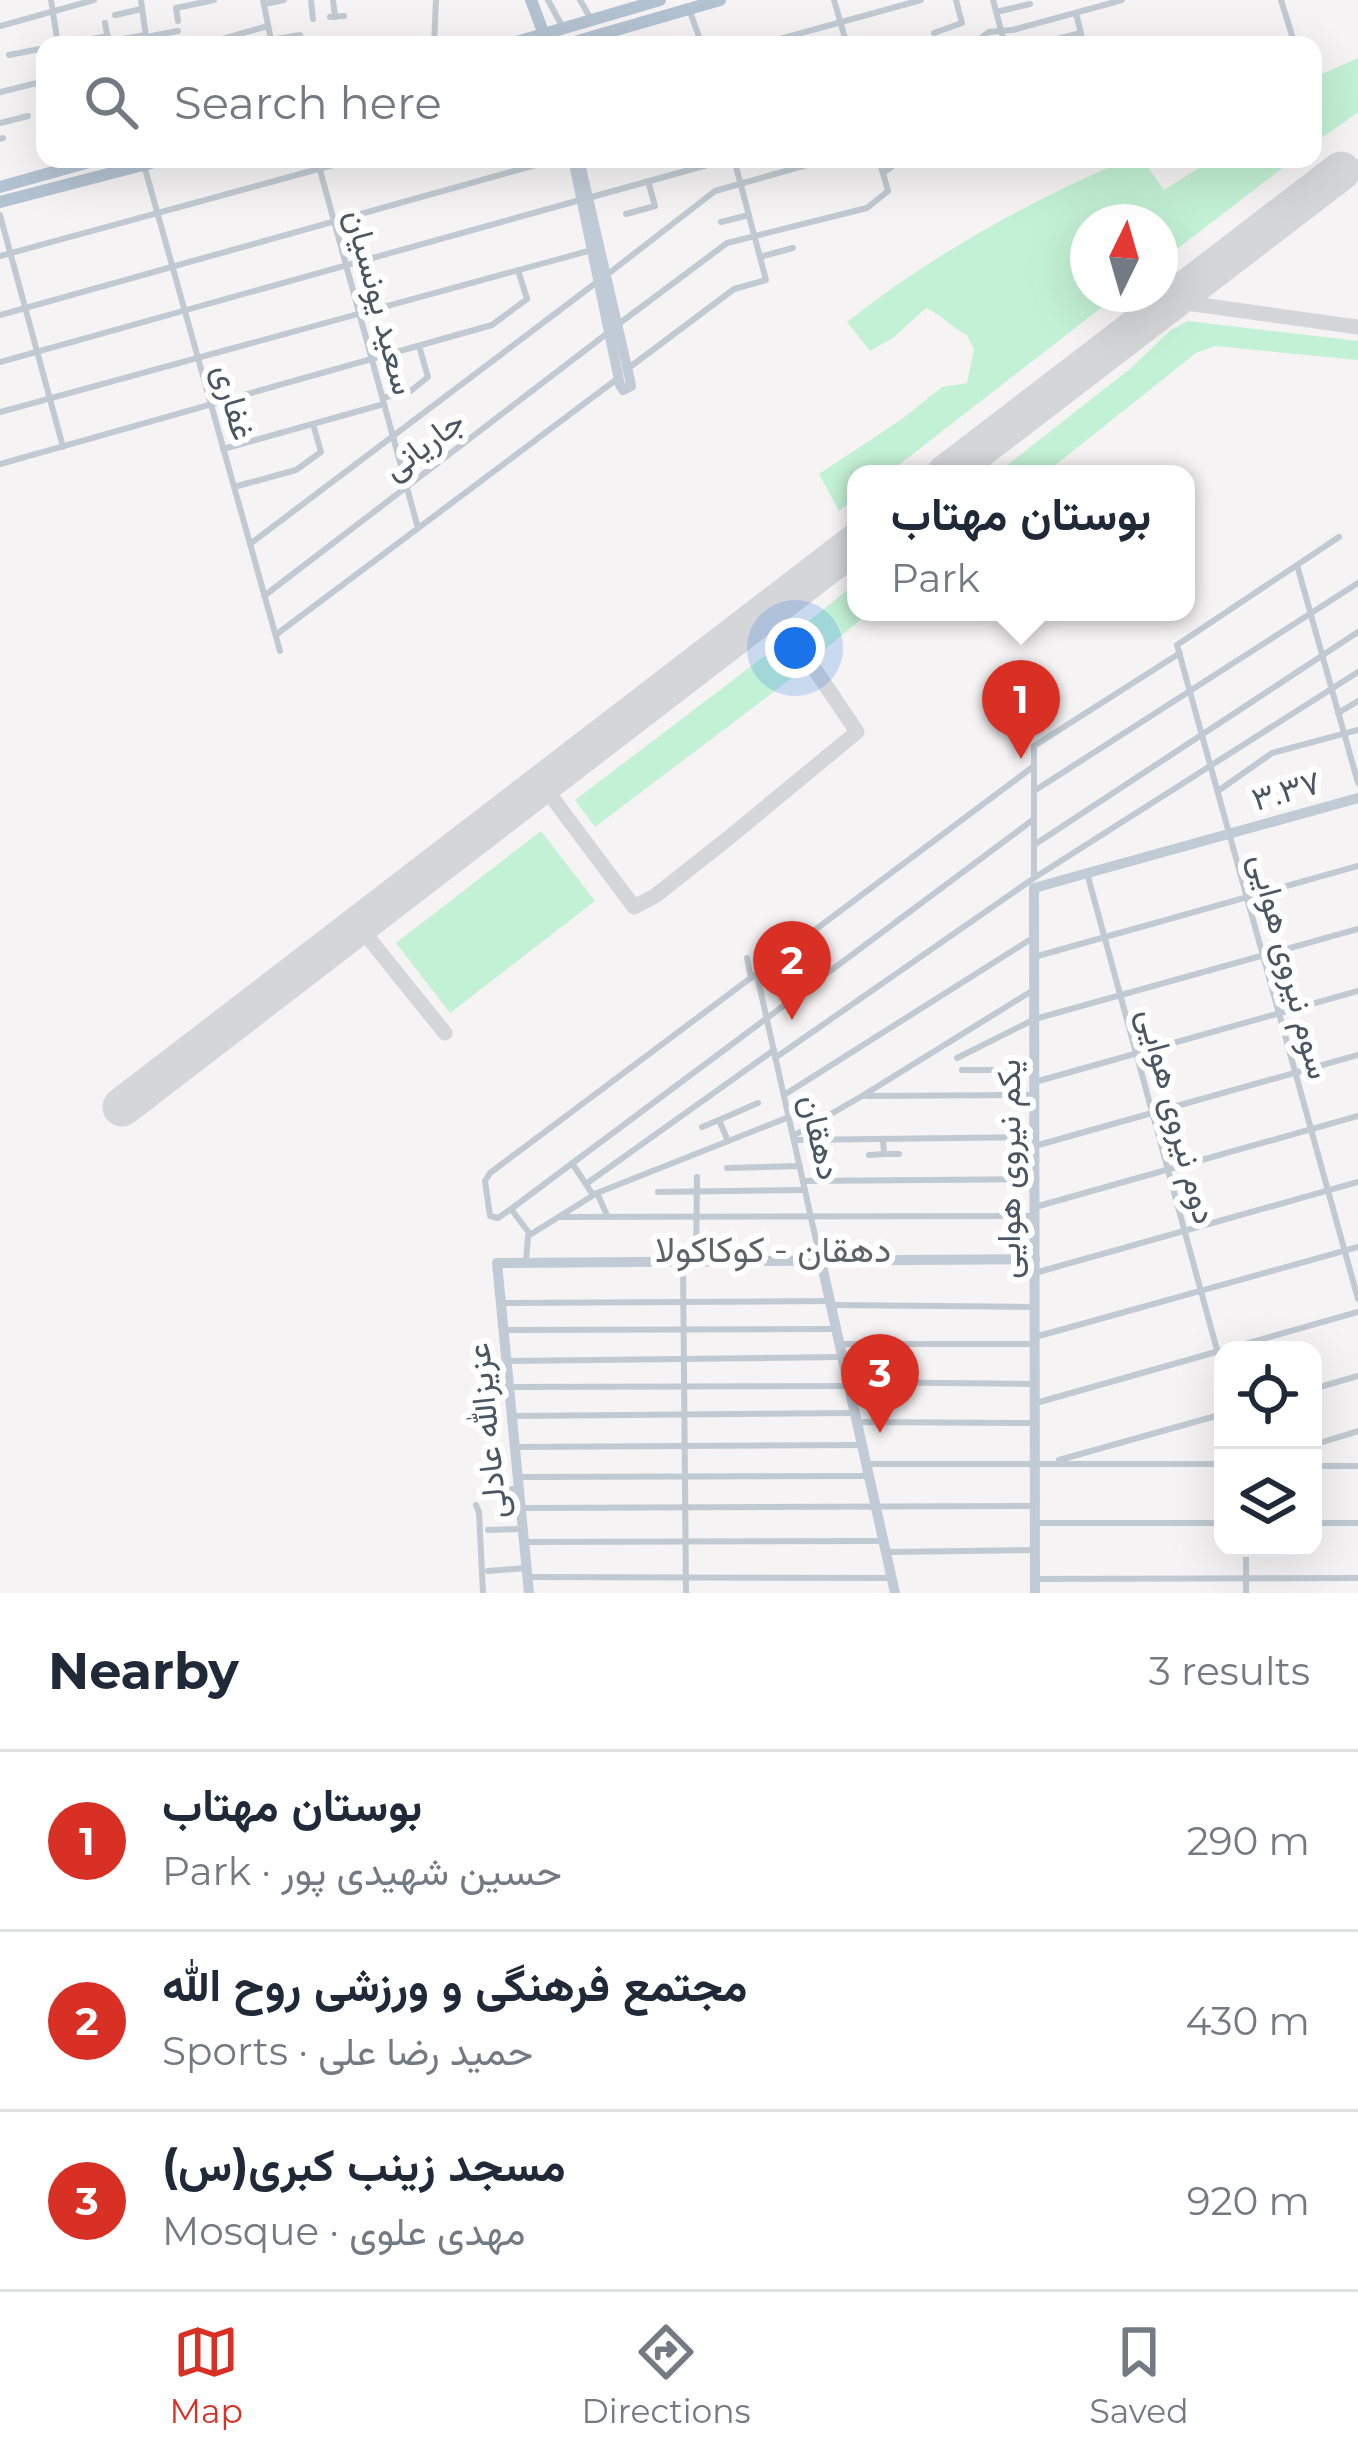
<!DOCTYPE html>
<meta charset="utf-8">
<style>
:root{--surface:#fff;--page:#f6f6f7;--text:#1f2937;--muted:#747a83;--line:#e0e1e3;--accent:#d93025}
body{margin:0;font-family:Montserrat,Vazirmatn,sans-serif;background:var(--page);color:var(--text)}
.controls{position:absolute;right:36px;bottom:36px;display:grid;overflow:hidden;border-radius:24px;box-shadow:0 12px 48px #0002}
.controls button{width:108px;height:108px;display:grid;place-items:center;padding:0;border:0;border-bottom:3px solid var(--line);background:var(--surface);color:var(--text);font:60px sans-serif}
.compass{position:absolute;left:1070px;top:204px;width:108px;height:108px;border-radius:50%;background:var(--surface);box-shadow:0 12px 48px #0002;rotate:5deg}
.you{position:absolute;left:795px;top:648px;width:42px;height:42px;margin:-30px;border:9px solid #fff;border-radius:50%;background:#1a73e8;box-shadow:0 0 0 18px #1a73e833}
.badge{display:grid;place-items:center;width:78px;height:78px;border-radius:50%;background:var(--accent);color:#fff;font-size:39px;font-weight:700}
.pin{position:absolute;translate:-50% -99px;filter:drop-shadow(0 3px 6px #0008)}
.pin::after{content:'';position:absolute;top:63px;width:42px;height:36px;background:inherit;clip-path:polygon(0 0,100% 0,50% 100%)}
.popup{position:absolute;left:847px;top:465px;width:348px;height:156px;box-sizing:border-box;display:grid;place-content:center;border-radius:24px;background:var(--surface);filter:drop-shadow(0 3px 9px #0005);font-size:39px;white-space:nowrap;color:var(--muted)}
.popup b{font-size:45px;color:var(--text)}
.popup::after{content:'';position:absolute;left:50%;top:100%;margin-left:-24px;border:24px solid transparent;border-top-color:var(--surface)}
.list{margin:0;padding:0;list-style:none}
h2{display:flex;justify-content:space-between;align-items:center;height:156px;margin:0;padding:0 48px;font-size:51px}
h2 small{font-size:39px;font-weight:400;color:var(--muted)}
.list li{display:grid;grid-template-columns:78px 1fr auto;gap:36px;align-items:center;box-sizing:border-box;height:180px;padding:0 48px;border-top:3px solid var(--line)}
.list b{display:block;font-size:45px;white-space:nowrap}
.list p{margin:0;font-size:39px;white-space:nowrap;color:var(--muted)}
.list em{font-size:39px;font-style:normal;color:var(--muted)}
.icon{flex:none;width:66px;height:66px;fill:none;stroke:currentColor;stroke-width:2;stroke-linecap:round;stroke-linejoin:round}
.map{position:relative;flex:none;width:1358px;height:1593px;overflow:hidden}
.search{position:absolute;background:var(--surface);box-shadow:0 12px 48px #0002;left:36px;right:36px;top:36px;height:132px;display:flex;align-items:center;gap:30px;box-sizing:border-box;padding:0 42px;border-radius:24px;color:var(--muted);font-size:45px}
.sheet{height:696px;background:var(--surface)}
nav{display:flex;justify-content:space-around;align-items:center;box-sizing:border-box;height:168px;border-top:3px solid var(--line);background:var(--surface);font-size:33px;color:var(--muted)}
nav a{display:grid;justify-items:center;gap:6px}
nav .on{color:var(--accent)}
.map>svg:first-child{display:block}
.green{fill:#c3f1d5}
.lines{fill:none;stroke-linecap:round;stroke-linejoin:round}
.taxiway{stroke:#d5d6d8;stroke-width:15}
.runway{stroke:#d5d6d8;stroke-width:39}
.minor{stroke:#c1cad2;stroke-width:6}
.secondary{stroke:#c1cbd6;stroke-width:10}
.primary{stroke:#b3c2d1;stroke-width:12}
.labels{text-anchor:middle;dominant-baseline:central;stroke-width:12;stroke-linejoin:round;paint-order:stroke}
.street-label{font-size:33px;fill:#4a5661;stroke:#fff}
.neighbourhood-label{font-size:36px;fill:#5f6368;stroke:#fff}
</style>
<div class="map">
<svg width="1358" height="1593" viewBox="0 0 1358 1593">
<rect width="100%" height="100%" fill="#f5f3f3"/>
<!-- green -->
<g class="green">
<polygon points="1358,58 1358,112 1313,144 1313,78"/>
<path d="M1128 159H1142L1164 190 1213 159H1294L1160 262V222H1088V294H1119L887 474H856V498L839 511 819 474 902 419 942 387 967 383 974 349 967 335C951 328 943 315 926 308L894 337 870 351 847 322C933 254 1028 202 1128 159Z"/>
<polygon points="1188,321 1358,341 1358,360 1215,346 1196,353 1044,474 996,474 1131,368 1171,330"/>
<polygon points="856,583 856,612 870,612 825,649 805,624"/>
<polygon points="779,645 800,672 595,827 575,800"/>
<polygon points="541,831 595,901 450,1013 396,943"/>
</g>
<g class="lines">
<!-- taxiway -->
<g class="taxiway">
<polyline points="1341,171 1358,166"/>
<polyline points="1172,301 1358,327"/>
<polyline points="542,784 634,907 655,896 726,840 857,732 773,607"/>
<polyline points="358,925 445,1033"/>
</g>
<!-- runway -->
<g class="runway">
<polyline points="946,474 1341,171"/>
<polyline points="122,1107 856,543"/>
</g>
<!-- minor -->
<g class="minor">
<polyline points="51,0 58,45"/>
<polyline points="141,0 146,37 178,31"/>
<polyline points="263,0 272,45"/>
<polyline points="311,0 313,19"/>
<polyline points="333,0 335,17"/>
<polyline points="548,0 563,28"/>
<polyline points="580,0 591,19"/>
<polyline points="834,0 847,45"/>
<polyline points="993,0 1005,45"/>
<polyline points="1281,0 1295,45"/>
<polyline points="264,4 284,0"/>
<polyline points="689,9 702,45"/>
<polyline points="996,12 1030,4"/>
<polyline points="1076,13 1083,42"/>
<polyline points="115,15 142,9"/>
<polyline points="330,17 344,16"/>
<polyline points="178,21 176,8 214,0"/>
<polyline points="105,23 109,45"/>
<polyline points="0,26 94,0"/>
<polyline points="934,33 962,23 956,0"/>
<polyline points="123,39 145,35"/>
<polyline points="271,40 300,35"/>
<polyline points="313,42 314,45"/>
<polyline points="60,45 108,36"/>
<polyline points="201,45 268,26"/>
<polyline points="434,45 436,0"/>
<polyline points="758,45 921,0"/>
<polyline points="972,45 989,32 1013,30 1122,0"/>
<polyline points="1034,45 1081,33"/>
<polyline points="9,55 45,48"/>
<polyline points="0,92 45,81"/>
<polyline points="0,123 28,116"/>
<polyline points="0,139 3,138"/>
<polyline points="317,159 418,528"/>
<polyline points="394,164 412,159"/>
<polyline points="144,165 280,651"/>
<polyline points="883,173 902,159"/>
<polyline points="588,198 729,159"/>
<polyline points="626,214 655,206 648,181"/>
<polyline points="0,215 63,447"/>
<polyline points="721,222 749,215"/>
<polyline points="0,256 355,159"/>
<polyline points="760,257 793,248"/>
<polyline points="608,274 715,191 828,159"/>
<polyline points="0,315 557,159"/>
<polyline points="620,323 727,243 867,208 888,191 879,159"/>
<polyline points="0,362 580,200"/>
<polyline points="630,367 734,289 766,280 734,159"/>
<polyline points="383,398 412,390 428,377 419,346"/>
<polyline points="0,412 592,250"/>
<polyline points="223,449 384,404"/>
<polyline points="0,464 492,325 527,299 518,270"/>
<polyline points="234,487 296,470 321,452 313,424"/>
<polyline points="1339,537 1177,645 1358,1299"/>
<polyline points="250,544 597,282"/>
<polyline points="1297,565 1358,783"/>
<polyline points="264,596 609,332"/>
<polyline points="277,634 617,379"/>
<polyline points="1338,713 1358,701"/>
<polyline points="1034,766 490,1173 485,1181 490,1216 498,1218 511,1209 1034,819"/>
<polyline points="1034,791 1358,583"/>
<polyline points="1218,791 1272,753 1358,730"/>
<polyline points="1034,845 1358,632"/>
<polyline points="1087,873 1223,1372"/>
<polyline points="1034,876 1034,746 1180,653"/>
<polyline points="760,949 765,969"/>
<polyline points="1034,957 1358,866"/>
<polyline points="747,958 751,978"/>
<polyline points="757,975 820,1258"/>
<polyline points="775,1058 1034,878 1358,672"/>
<polyline points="957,1058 1035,1019 1358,929"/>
<polyline points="962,1070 1035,1070"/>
<polyline points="1035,1082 1358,991"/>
<polyline points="784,1095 1031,939"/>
<polyline points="866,1096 1032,1095"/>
<polyline points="702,1127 719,1120"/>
<polyline points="793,1136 862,1096 1035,989"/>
<polyline points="883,1139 884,1154 899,1154"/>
<polyline points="794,1140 1035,1137"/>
<polyline points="728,1141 719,1120 758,1103"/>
<polyline points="1035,1146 1358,1055"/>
<polyline points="869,1155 884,1154"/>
<polyline points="572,1163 593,1195"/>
<polyline points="727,1168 800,1166"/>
<polyline points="803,1181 1033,1179"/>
<polyline points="586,1184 774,1050"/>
<polyline points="658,1192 805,1190"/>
<polyline points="597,1193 606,1213"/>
<polyline points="1035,1207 1358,1116"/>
<polyline points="511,1209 530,1234"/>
<polyline points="561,1217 1035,1216"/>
<polyline points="526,1262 528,1236 597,1193 789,1117"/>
<polyline points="683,1262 686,1593"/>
<polyline points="696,1262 697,1177"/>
<polyline points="1035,1273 1358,1182"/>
<polyline points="503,1303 830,1301"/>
<polyline points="830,1305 1035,1307"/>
<polyline points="503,1330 836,1329"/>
<polyline points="1035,1337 1358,1247"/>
<polyline points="839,1344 1034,1344"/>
<polyline points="1224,1350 1358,1312"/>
<polyline points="505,1361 842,1357"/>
<polyline points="847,1382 1035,1384"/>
<polyline points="510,1387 849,1386"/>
<polyline points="1313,1389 1358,1376"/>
<polyline points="1036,1403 1223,1350"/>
<polyline points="511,1416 855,1413"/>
<polyline points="856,1422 1033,1423"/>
<polyline points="1313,1445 1358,1431"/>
<polyline points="517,1447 862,1445"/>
<polyline points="1059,1460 1223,1414"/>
<polyline points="866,1464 1223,1464"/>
<polyline points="1313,1466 1358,1466"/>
<polyline points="518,1477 868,1476"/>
<polyline points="492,1490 518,1489"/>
<polyline points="476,1505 479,1512 483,1593"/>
<polyline points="523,1508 1035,1506"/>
<polyline points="1035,1523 1223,1523"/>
<polyline points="1313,1523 1358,1523"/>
<polyline points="488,1530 521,1529"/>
<polyline points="525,1542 881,1541"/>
<polyline points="889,1552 1035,1550"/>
<polyline points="488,1571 526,1568"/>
<polyline points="529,1577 891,1578"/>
<polyline points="1035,1579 1358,1578"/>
<polyline points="1246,1593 1246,1548"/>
</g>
<!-- secondary -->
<g class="secondary">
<polyline points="573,159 620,385 623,390 631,386 630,380 579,159"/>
<polyline points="821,1261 895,1593"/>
<polyline points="529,1593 497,1263 1035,1259"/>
<polyline points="1035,1593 1034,888 1358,798"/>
</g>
<!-- primary -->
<g class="primary">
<polyline points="531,0 548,45"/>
<polyline points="506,45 660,0"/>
<polyline points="564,45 720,0"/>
<polyline points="0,187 100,159"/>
<polyline points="0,202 166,159"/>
</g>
</g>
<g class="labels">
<!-- street labels -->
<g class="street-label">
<text transform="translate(381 302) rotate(75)">سعید یونسیان</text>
<text transform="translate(235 402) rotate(74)">غفاری</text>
<text transform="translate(423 444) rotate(-37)">جاریانی</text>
<text transform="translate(1286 790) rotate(-16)">۳.۳۷</text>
<text transform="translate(1291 966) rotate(75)">سوم نیروی هوایی</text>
<text transform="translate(1178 1116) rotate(75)">دوم نیروی هوایی</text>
<text transform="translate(821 1137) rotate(77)">دهقان</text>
<text transform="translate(1008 1169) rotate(-90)">یکم نیروی هوایی</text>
<text transform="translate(486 1431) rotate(-96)">عزیزالله عادلی</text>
</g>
<!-- neighbourhood labels -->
<g class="neighbourhood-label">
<text x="773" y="1249">دهقان - کوکاکولا</text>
</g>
</g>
</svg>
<div class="controls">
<button><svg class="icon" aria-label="locate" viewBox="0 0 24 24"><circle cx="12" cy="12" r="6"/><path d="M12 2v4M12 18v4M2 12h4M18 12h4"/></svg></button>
<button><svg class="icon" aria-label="layers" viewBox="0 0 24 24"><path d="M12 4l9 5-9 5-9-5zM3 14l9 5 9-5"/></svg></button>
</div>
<svg class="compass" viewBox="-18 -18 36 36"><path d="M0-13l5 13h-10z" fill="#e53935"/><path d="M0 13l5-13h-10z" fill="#747a83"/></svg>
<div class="you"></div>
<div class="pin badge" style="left:1021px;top:759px">1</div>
<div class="popup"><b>بوستان مهتاب</b>Park</div>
<div class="pin badge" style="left:792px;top:1020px">2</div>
<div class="pin badge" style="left:880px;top:1433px">3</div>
<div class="search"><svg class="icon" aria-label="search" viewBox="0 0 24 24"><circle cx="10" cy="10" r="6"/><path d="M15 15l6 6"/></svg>Search here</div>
</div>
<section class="sheet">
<h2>Nearby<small>3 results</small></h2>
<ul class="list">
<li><span class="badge">1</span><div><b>بوستان مهتاب</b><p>Park · حسین شهیدی پور</p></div><em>290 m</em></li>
<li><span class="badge">2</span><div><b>مجتمع فرهنگی و ورزشی روح الله</b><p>Sports · حمید رضا علی</p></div><em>430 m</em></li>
<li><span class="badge">3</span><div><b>مسجد زینب کبری(س)</b><p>Mosque · مهدی علوی</p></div><em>920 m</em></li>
</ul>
</section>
<nav>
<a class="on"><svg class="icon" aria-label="map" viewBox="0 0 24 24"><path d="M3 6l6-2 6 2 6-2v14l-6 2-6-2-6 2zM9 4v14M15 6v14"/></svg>Map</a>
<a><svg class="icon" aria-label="directions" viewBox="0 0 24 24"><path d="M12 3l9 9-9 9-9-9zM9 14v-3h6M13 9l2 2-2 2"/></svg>Directions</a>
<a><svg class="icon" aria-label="saved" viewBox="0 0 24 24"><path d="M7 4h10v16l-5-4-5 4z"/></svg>Saved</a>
</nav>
